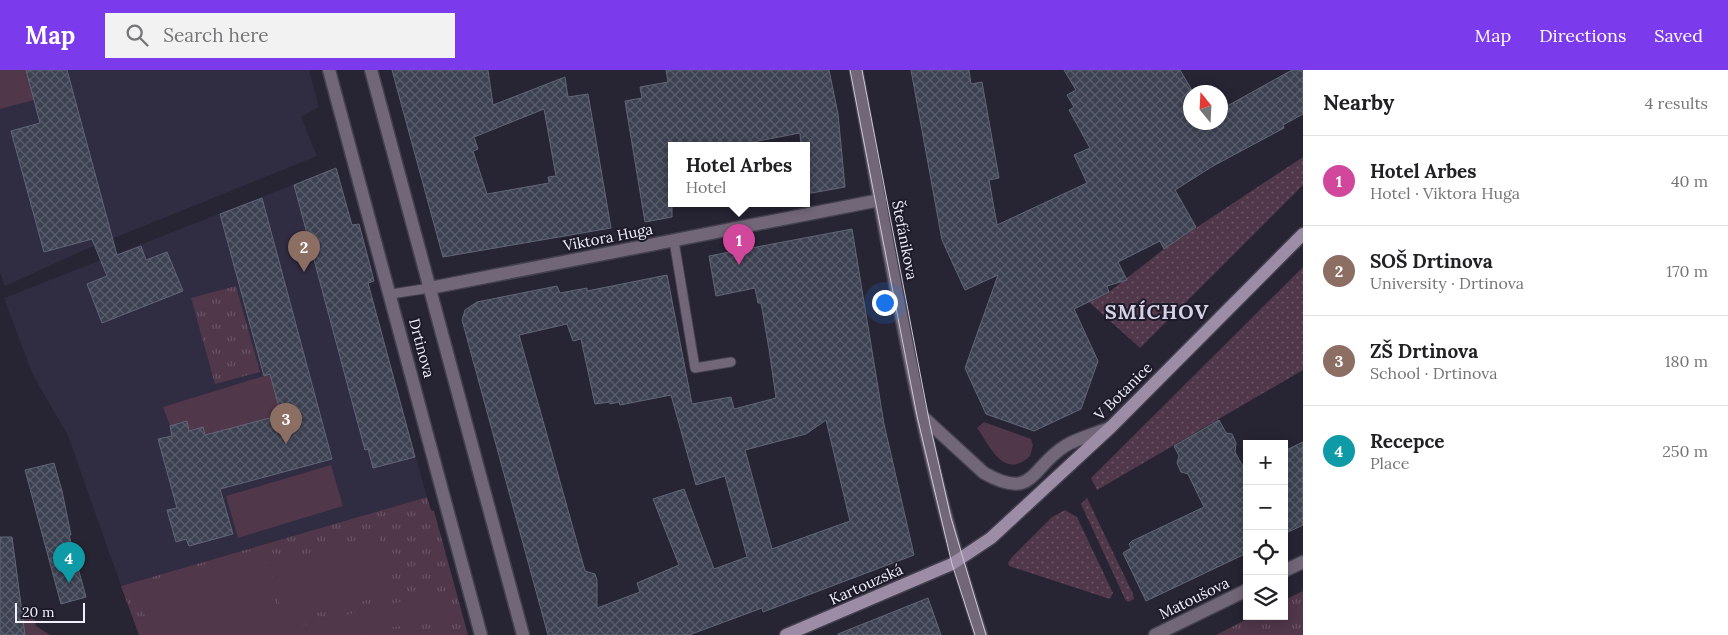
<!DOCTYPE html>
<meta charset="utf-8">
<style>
:root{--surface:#fff;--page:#f2f2f2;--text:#202124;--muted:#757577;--line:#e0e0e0;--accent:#7c3aed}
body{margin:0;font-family:Lora,serif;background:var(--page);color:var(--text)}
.controls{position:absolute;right:15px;bottom:15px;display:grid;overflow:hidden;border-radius:0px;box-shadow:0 2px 12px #0003}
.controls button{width:45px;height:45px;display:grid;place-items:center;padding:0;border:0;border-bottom:1px solid var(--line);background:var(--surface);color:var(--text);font:25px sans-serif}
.compass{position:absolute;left:1183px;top:15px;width:45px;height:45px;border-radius:50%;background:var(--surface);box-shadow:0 2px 12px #0003;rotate:342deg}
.scale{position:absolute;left:15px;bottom:12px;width:70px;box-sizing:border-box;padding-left:5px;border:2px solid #f1effa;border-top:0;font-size:14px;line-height:18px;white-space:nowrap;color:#f1effa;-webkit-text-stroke:4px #1d1a29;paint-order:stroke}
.you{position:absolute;left:884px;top:232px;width:18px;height:18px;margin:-12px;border:4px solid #fff;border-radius:50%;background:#1a73e8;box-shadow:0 0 0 8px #1a73e833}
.badge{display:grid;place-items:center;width:32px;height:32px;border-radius:50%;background:var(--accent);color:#fff;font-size:16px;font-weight:700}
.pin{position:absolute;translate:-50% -41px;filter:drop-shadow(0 1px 2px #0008)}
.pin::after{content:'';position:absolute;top:26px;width:18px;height:15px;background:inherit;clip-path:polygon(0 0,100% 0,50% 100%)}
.popup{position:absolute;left:668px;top:72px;width:142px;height:65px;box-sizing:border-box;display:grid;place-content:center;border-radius:0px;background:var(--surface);filter:drop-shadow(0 1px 4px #0005);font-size:16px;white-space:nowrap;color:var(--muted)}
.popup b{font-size:19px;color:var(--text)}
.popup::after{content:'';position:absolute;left:50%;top:100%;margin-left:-10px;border:10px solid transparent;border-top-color:var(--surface)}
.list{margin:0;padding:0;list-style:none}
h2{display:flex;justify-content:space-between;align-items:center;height:65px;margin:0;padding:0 20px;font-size:21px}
h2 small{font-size:16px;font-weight:400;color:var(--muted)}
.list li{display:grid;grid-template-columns:32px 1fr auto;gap:15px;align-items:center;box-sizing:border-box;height:90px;padding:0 20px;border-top:1px solid var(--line)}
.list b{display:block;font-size:19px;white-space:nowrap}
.list p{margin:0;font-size:16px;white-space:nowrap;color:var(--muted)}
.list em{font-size:16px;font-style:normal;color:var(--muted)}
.icon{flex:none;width:28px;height:28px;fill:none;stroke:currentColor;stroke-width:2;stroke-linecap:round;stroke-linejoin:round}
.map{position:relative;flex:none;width:1303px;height:565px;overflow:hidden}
header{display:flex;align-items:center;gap:30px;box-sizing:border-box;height:70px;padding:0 25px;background:var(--accent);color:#fff}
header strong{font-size:24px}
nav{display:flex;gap:28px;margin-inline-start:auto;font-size:18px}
.search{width:350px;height:45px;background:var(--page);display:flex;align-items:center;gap:12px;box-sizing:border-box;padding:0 18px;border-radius:0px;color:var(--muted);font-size:19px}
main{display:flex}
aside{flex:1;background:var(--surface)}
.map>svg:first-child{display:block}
.built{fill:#302c42}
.grass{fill:url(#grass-dots)}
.park{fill:url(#park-tufts)}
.garden{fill:#50374a}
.building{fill:url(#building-cross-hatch);stroke:#606677;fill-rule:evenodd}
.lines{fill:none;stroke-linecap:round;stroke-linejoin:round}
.lane-casing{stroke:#43404f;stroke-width:11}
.street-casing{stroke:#43404f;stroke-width:15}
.secondary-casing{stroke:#43404f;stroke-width:15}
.lane{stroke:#726778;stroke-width:9}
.street{stroke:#726778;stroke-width:12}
.secondary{stroke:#9d8ca6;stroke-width:12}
.tram{stroke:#cbc9d5;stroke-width:1}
.labels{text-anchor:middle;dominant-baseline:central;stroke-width:4;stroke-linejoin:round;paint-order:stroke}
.street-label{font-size:15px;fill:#f1effa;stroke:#1d1a29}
.district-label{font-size:20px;font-weight:bold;letter-spacing:1px;fill:#d5d2e6;stroke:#1d1a29}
</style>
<header>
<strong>Map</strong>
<div class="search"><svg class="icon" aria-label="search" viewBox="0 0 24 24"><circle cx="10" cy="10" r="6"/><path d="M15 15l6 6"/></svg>Search here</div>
<nav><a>Map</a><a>Directions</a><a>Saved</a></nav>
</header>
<main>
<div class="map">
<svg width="1303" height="565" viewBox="0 0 1303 565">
<defs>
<pattern id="grass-dots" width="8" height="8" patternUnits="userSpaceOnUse" patternTransform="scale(1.25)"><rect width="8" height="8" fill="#50374a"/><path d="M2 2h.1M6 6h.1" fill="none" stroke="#6a5465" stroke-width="1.8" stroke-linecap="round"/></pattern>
<pattern id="park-tufts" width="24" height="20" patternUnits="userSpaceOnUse" patternTransform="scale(1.25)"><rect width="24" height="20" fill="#50374a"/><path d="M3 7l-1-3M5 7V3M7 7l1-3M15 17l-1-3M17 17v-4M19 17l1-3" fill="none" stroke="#6a5465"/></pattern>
<pattern id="building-cross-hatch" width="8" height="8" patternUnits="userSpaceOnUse" patternTransform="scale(1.25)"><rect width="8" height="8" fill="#3d4252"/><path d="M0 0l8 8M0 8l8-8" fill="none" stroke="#5a5e6c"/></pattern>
</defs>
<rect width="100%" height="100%" fill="#272433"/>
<!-- built -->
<g class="built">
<polygon points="0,0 309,0 319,37 301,47 317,86 82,181 5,216 0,203"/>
<polygon points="336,98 352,154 359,154 371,195 374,211 368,213 427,427 121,516 68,366 32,303 4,228"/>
</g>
<!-- grass -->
<g class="grass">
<polygon points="1303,87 1303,115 1140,278 1089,232 1109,222 1164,179"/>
<polygon points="1303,197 1303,300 1097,420 1091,408"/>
<polygon points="1087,428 1133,524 1134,529 1128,532 1125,529 1081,434"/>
<polygon points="1065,440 1077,447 1113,523 1110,529 1009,496 1008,493 1012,487 1052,447"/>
</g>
<!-- park -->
<g class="park">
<polygon points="236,216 260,302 215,314 191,228"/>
<polygon points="427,427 431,440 434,441 468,565 139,565 121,516"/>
<polygon points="1303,521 1303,565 1216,565 1253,546 1284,546 1284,530"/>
</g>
<!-- garden -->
<g class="garden">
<polygon points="0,0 26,0 34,30 0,39"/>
<polygon points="270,304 285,360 205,365 203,357 189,361 186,351 170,356 163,337"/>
<path d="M984 352 1031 369 1033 375 1030 386C1003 411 990 375 977 358Z"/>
<polygon points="331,395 343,436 238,468 226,426"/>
<polygon points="378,465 394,523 284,551 269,494"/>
<polygon points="261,478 283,560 446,521 454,550 394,557 364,565 155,565 130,517"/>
<polygon points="33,540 36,556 50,565 25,565 21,541"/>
</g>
<!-- building -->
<g class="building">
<polygon points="26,0 67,0 117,185 141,176 146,190 167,182 183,221 102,253 87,214 107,206 92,169 44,182 11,61 40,53"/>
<path d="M392 0H488L493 35 565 7 568 27 588 24 611 158 443 187ZM544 39 556 106 548 107 549 113 487 124 473 81 478 79 474 67Z"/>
<polygon points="666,0 829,0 838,44 845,117 806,124 806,76 801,76 800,63 753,72 754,76 672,76 672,147 645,152 625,31 642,28 640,17 668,12"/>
<polygon points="911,0 969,0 971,14 982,12 999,108 989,110 997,155 1087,113 1074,85 1090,78 1069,40 1074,37 1067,25 1076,20 1064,0 1180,0 1193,22 1190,22 1190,52 1220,52 1220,40 1292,0 1303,0 1303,44 1283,55 1284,58 1213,96 1175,120 1196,157 1164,179 1160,171 1118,192 1127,210 1107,216 1109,222 1074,239 1098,291 1081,339 1034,361 986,344 965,298 998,205 965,220 942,170"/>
<polygon points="336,98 352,155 359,154 374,211 368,213 415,387 373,398 368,379 365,380 294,115"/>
<polygon points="262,128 332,389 220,419 233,464 189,476 186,469 176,472 167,440 177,438 158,369 172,366 170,356 187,351 189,361 203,357 205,365 281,345 270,304 264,306 220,144"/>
<path d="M852 159 884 354 914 485 763 542 762 538 689 565H548L462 250 465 240 477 232 557 216 560 223 587 218V221L667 205 692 334 731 327 734 339 776 328 769 279 761 233H758L755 218 716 226 709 186ZM567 254 573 271 581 269 595 334 610 332V334L619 332 620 335 671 325 696 415 725 406 747 487 714 499 684 419 653 429 679 495 637 513 640 522 597 538V510L595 504 585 501 519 265ZM826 350 850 451 772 479 745 380 806 364Z"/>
<polygon points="1219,350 1226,363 1232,364 1236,373 1235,382 1247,404 1247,483 1146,531 1123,483 1131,478 1129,474 1132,471 1204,437 1188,404 1181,402 1177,393 1179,386 1174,376"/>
<polygon points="1303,372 1303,455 1284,464 1284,381"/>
<polygon points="54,393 62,421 71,465 69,465 86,527 61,534 25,400"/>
<polygon points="0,467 12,467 25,565 0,565"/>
<polygon points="928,528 941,565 838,565 838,564"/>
</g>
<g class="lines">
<defs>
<g id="lane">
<polyline points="674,171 695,298 731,292"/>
<polyline points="391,224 430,218"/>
</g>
<g id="street">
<polyline points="329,0 481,565"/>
<polyline points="371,0 523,565"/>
<path d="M856 0C891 189 920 382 981 565"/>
<polyline points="430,218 880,130"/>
<path d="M923 347 984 403C1034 431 1030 398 1065 376 1078 368 1095 364 1109 358"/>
<polyline points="1284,501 1303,492"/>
<polyline points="1155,565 1247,520"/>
</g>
<polyline id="secondary" points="786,565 952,494 991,468 1111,357 1303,164"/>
</defs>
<!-- lane casing -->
<use href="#lane" class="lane-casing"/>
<!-- street casing -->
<use href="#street" class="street-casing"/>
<!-- secondary casing -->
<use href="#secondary" class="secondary-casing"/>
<!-- lane -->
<use href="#lane" class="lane"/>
<!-- street -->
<use href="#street" class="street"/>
<!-- secondary -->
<use href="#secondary" class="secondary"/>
<!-- tram -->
<g class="tram">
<polyline points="850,0 917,346 952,494 975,565"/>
<polyline points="862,0 930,355 951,448 986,565"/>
</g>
</g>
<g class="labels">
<!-- street labels -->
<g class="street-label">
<text transform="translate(608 167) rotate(-11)">Viktora Huga</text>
<text transform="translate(905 170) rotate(79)">Štefánikova</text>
<text transform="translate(422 278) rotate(75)">Drtinova</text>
<text transform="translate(1123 321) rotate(-45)">V Botanice</text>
<text transform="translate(866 514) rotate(-24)">Kartouzská</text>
<text transform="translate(1194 528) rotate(-26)">Matoušova</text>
</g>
<!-- district labels -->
<g class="district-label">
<text x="1157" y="241">SMÍCHOV</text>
</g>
</g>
</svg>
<div class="controls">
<button>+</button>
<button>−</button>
<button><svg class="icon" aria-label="locate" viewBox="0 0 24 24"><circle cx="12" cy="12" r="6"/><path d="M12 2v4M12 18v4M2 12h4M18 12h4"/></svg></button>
<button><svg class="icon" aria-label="layers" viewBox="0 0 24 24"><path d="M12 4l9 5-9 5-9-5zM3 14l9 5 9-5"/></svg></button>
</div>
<svg class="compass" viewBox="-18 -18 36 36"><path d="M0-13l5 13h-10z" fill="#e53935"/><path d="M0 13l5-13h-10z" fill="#757577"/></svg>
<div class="scale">20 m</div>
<div class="you"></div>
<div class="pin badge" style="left:739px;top:195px;background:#d1479c">1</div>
<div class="popup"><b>Hotel Arbes</b>Hotel</div>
<div class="pin badge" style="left:304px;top:202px;background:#8d6e63">2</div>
<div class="pin badge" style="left:286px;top:374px;background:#8d6e63">3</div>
<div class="pin badge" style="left:69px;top:513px;background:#0f9aa8">4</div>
</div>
<aside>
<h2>Nearby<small>4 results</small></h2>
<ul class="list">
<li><span class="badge" style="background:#d1479c">1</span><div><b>Hotel Arbes</b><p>Hotel · Viktora Huga</p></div><em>40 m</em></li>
<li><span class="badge" style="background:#8d6e63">2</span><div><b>SOŠ Drtinova</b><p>University · Drtinova</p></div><em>170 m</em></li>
<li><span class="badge" style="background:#8d6e63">3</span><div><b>ZŠ Drtinova</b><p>School · Drtinova</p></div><em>180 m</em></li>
<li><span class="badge" style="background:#0f9aa8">4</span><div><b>Recepce</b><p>Place</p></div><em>250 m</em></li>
</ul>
</aside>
</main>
